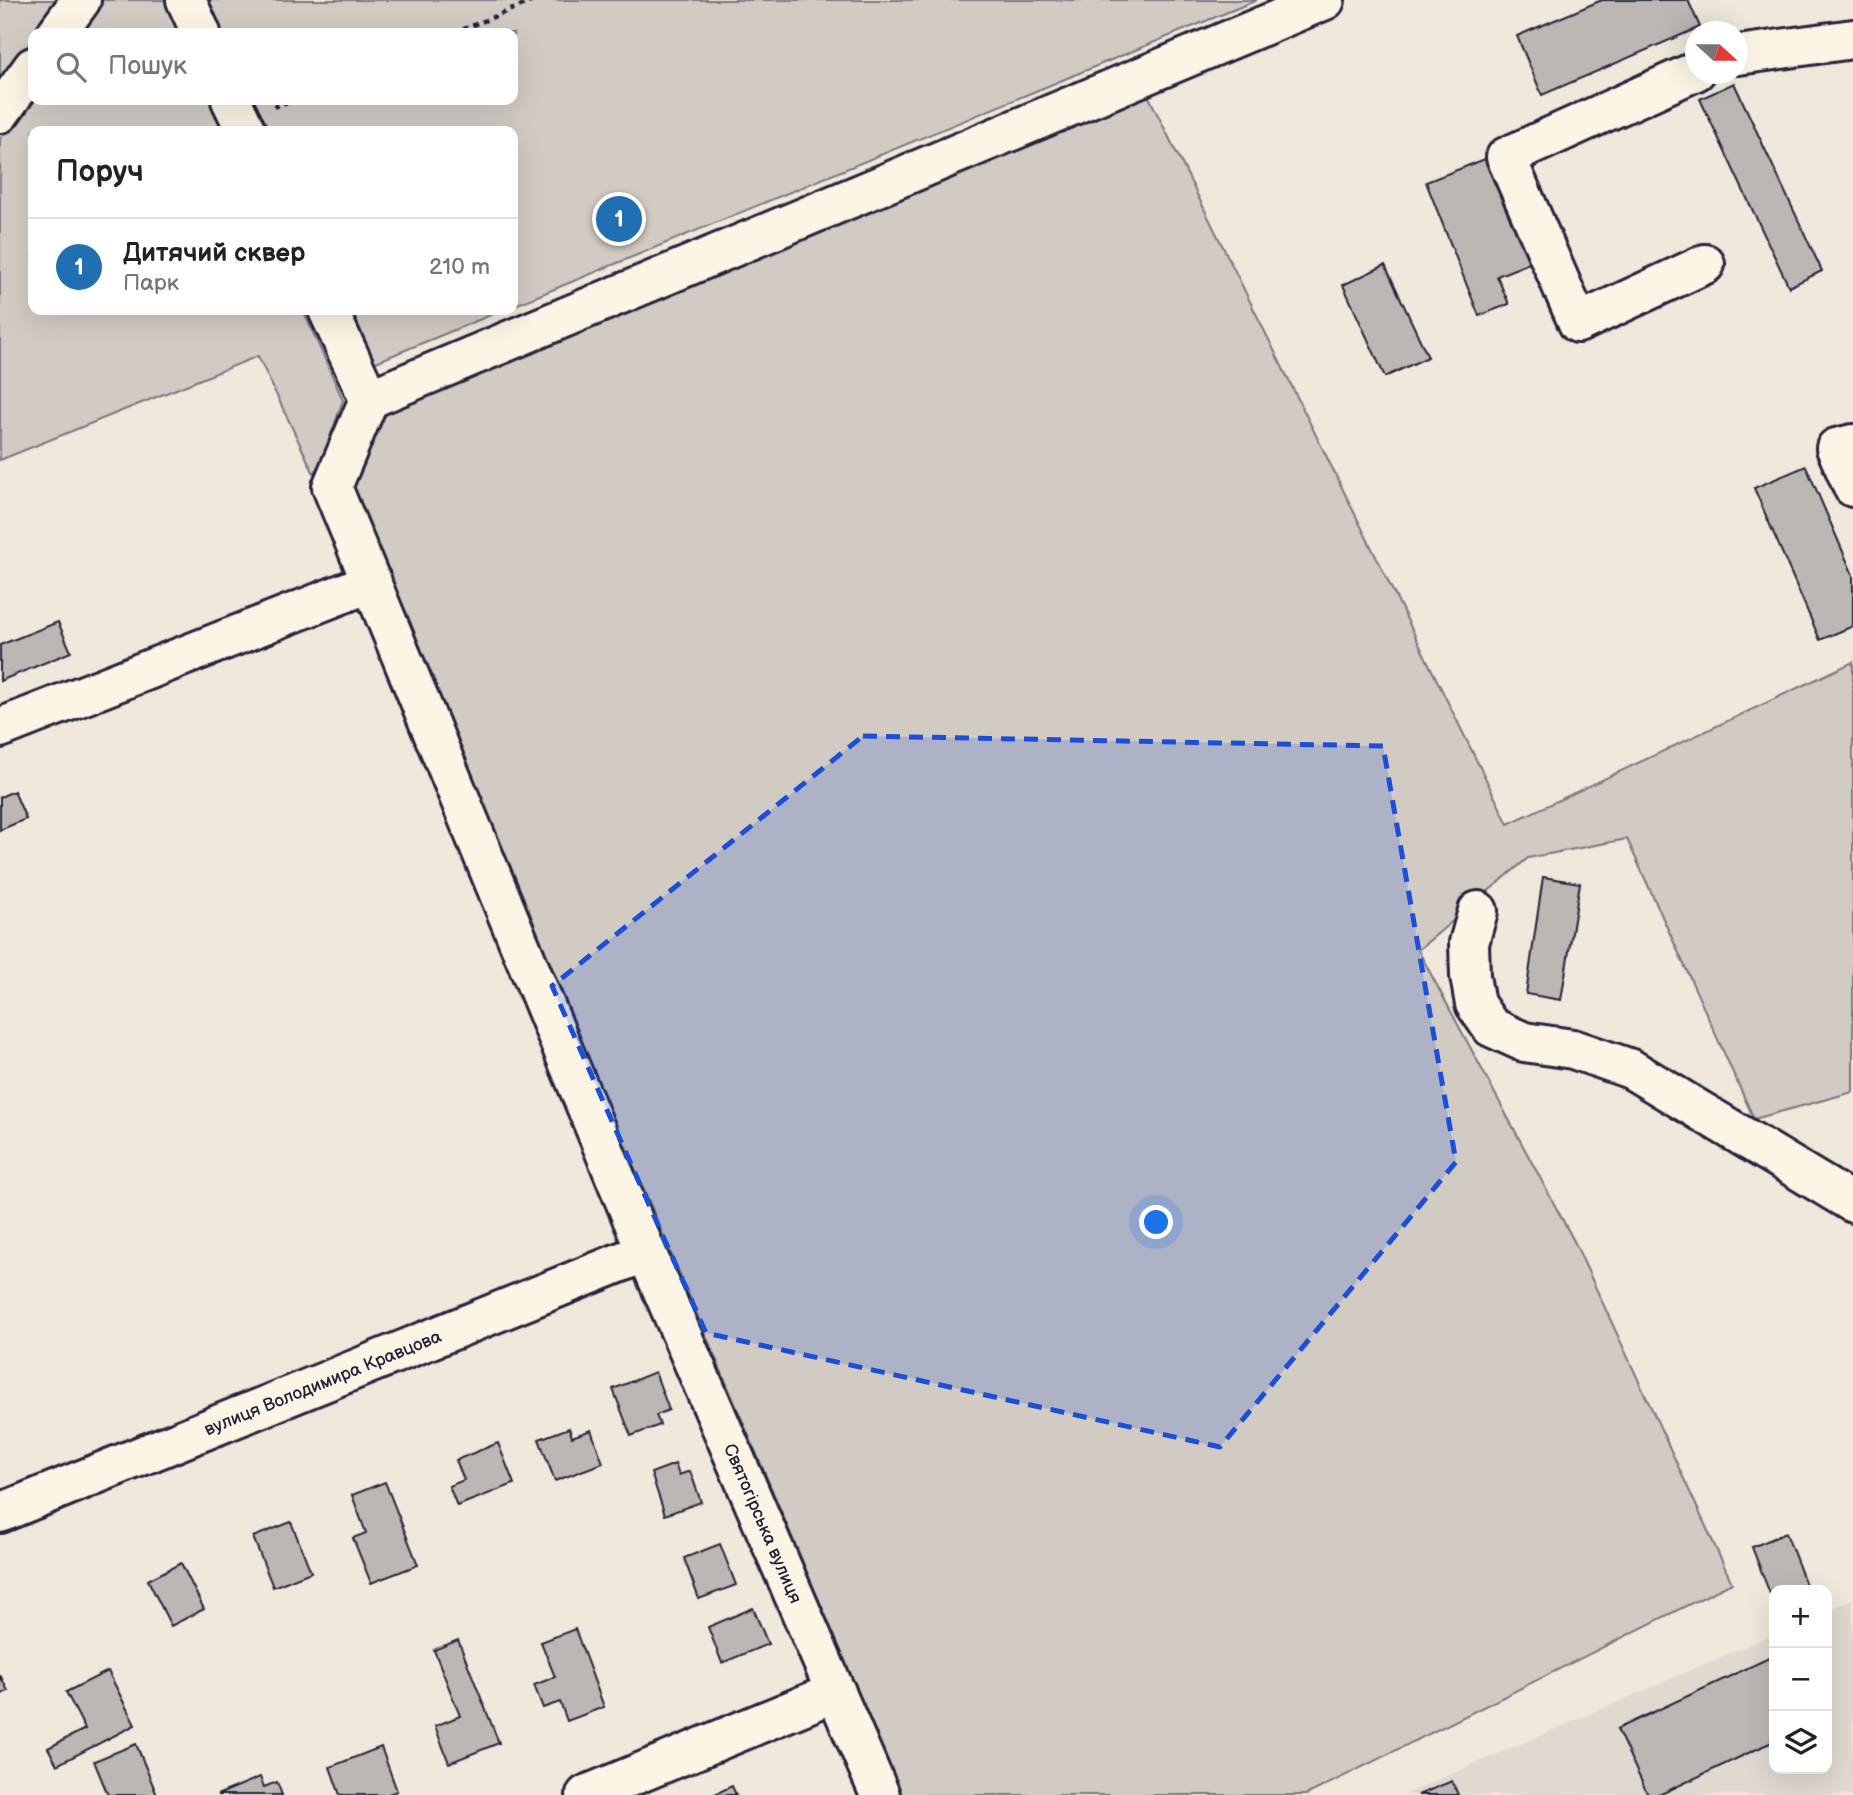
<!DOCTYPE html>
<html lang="uk">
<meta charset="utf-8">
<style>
:root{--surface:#fff;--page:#f6f6f6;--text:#222;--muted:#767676;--line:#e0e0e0;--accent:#1f6fb2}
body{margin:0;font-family:"Balsamiq Sans",sans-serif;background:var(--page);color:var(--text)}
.controls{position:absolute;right:21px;bottom:21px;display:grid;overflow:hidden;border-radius:14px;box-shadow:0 7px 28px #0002}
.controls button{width:63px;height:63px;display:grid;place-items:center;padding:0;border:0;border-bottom:2px solid var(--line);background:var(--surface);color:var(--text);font:35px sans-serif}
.compass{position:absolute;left:1685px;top:21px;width:63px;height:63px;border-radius:50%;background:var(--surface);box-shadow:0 7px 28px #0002;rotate:111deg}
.you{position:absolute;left:1157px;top:1223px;width:24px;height:24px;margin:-18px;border:5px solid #fff;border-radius:50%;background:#1a73e8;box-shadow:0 0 0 10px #1a73e833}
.badge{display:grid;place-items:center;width:46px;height:46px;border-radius:50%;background:var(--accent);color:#fff;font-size:23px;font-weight:700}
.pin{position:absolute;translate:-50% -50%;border:4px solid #fff;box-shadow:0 2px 7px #0006}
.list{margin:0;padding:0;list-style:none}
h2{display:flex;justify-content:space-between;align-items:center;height:91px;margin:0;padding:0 28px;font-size:30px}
h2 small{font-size:23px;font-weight:400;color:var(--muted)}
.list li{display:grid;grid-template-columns:46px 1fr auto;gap:21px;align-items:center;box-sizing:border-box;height:98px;padding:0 28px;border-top:2px solid var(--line)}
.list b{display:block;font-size:26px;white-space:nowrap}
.list p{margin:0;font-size:23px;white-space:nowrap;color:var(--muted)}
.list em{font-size:23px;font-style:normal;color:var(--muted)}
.icon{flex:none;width:38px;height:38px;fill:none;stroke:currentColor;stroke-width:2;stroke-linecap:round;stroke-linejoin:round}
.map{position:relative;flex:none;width:1853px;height:1795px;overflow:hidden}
.search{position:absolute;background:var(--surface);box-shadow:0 7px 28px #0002;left:28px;top:28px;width:490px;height:77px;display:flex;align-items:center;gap:18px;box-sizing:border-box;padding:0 24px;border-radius:14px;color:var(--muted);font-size:26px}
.panel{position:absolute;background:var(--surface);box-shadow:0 7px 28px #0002;left:28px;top:126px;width:490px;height:189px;border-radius:14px}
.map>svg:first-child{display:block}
.built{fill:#e0d9cf}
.green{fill:#d1cbc3;stroke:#7a767f;stroke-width:2}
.building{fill:#bcb7b3;stroke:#22223b;stroke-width:2}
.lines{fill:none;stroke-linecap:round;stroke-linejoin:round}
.minor-casing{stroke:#22223b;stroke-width:44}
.path{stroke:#22223b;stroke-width:4.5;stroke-dasharray:5 5;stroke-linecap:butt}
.minor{stroke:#fcf5e5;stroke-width:38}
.marked{fill:#1d4ed8;fill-opacity:0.2;stroke:#1d4ed8;stroke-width:5;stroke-dasharray:14 9;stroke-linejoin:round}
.labels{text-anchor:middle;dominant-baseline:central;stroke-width:7;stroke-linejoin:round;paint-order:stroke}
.street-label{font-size:18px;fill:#22223b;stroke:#fcf5e5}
</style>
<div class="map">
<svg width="1853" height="1795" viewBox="0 0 1853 1795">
<rect width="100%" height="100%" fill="#efe8db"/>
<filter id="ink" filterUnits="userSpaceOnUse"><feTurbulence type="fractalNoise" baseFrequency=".0143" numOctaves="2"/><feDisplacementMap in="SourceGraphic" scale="14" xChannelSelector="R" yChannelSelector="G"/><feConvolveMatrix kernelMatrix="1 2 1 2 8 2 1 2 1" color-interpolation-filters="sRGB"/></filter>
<g filter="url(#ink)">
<!-- built -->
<polygon class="built" points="1853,1599 1853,1795 1403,1795 1774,1634 1774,1769 1827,1769 1827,1611"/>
<!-- green -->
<g class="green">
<polygon points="0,0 60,0 37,33 33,33 33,38 0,86"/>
<polygon points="99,0 166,0 181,33 75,33"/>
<polygon points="183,0 1257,0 513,306 513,131 238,131 225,100 513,100 513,33 197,33"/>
<polygon points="1145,89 1508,824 1853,662 1853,1092 1754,1119 1627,839 1528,858 1418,950 1575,1243 1732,1583 1306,1795 902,1795 384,580 349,490 376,412"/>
<polygon points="33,92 33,100 210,100 224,131 33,131 33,310 303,310 343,400 316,478 258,356 0,460 0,139"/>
<polygon points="314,310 503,310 342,376"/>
</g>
<!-- building -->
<g class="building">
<polygon points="1602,0 1688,0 1700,27 1542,95 1517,36"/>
<polygon points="1734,83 1822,271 1789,287 1700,99"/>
<polygon points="1490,157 1532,262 1497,276 1509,304 1479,316 1426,182"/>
<polygon points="1385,265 1428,357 1385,377 1343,285"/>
<polygon points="1806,466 1853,575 1853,626 1820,640 1754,488"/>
<polygon points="58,622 71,652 0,681 0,645"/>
<polygon points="14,791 26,819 0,830 0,797"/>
<polygon points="1543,877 1580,883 1561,1000 1526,994"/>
<polygon points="655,1372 669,1410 656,1415 660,1425 631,1436 613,1389"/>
<polygon points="569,1428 572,1437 591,1430 603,1463 555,1481 539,1439"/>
<polygon points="498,1443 514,1484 457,1506 449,1486 464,1480 456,1460"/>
<polygon points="675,1464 679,1475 690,1471 701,1502 665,1515 651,1473"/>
<polygon points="385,1482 418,1565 371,1583 353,1538 366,1533 352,1495"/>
<polygon points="291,1522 311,1572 273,1587 253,1537"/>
<polygon points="1786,1533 1808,1590 1774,1590 1774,1604 1752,1547"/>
<polygon points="720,1544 736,1585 699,1599 684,1558"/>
<polygon points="181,1563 204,1609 171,1626 148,1580"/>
<polygon points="753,1608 768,1644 722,1663 708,1627"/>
<polygon points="575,1629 604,1707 567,1721 560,1702 543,1708 534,1685 555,1677 541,1642"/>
<polygon points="458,1640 499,1743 449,1763 435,1726 460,1716 434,1650"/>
<polygon points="1771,1657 1774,1663 1774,1741 1659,1795 1648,1795 1617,1729"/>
<polygon points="108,1671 135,1725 57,1765 48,1748 85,1729 66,1692"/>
<polygon points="0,1675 8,1691 0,1695"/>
<polygon points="136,1744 157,1795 108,1795 94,1761"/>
<polygon points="381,1747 397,1791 386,1795 340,1795 330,1767"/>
<polygon points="260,1777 264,1787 277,1782 282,1795 217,1795"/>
<polygon points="1452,1781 1458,1795 1418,1795"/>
<polygon points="732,1786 736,1795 713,1795"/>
</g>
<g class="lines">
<defs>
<g id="minor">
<polyline points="186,0 201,33"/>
<polyline points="57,33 81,0"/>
<polyline points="1738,55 1853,39"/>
<polyline points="1696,71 1506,157 1578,323 1705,264"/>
<polyline points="231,100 246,131"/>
<polyline points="0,113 33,67"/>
<polyline points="328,310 369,399 1325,0"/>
<path id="s1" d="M369 399 332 487 646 1252 880 1795"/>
<polyline points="1853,444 1836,448 1853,487"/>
<polyline points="0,728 372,582"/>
<polyline points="1478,911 1469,943 1470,976 1475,1004 1491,1027 1524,1042 1573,1049 1631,1069 1853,1203"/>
<path id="s2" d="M0 1513 646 1252"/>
<polyline points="586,1795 836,1692"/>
</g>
</defs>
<!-- minor casing -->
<use href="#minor" class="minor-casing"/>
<!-- path -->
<g class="path">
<polyline points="454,33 535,0"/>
<polyline points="274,107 293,100"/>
</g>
<!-- minor -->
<use href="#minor" class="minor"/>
</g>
</g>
<!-- marked area -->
<path class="marked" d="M863 736 1383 746 1456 1162 1220 1447 706 1333 552 986Z"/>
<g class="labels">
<!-- street labels -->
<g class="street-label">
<text stroke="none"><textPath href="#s2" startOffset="348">вулиця Володимира Кравцова</textPath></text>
<text stroke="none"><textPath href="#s1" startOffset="1218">Святогірська вулиця</textPath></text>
</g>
</g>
</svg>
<div class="controls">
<button>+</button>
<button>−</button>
<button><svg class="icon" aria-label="layers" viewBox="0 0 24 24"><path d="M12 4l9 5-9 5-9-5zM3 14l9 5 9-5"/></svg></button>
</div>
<svg class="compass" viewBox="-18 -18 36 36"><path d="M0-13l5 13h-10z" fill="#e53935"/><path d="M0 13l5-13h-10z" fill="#767676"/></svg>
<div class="you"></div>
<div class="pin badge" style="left:619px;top:219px">1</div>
<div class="search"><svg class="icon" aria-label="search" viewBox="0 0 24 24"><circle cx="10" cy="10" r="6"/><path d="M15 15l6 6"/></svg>Пошук</div>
<section class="panel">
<h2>Поруч<small></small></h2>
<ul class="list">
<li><span class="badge">1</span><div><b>Дитячий сквер</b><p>Парк</p></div><em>210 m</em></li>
</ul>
</section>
</div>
